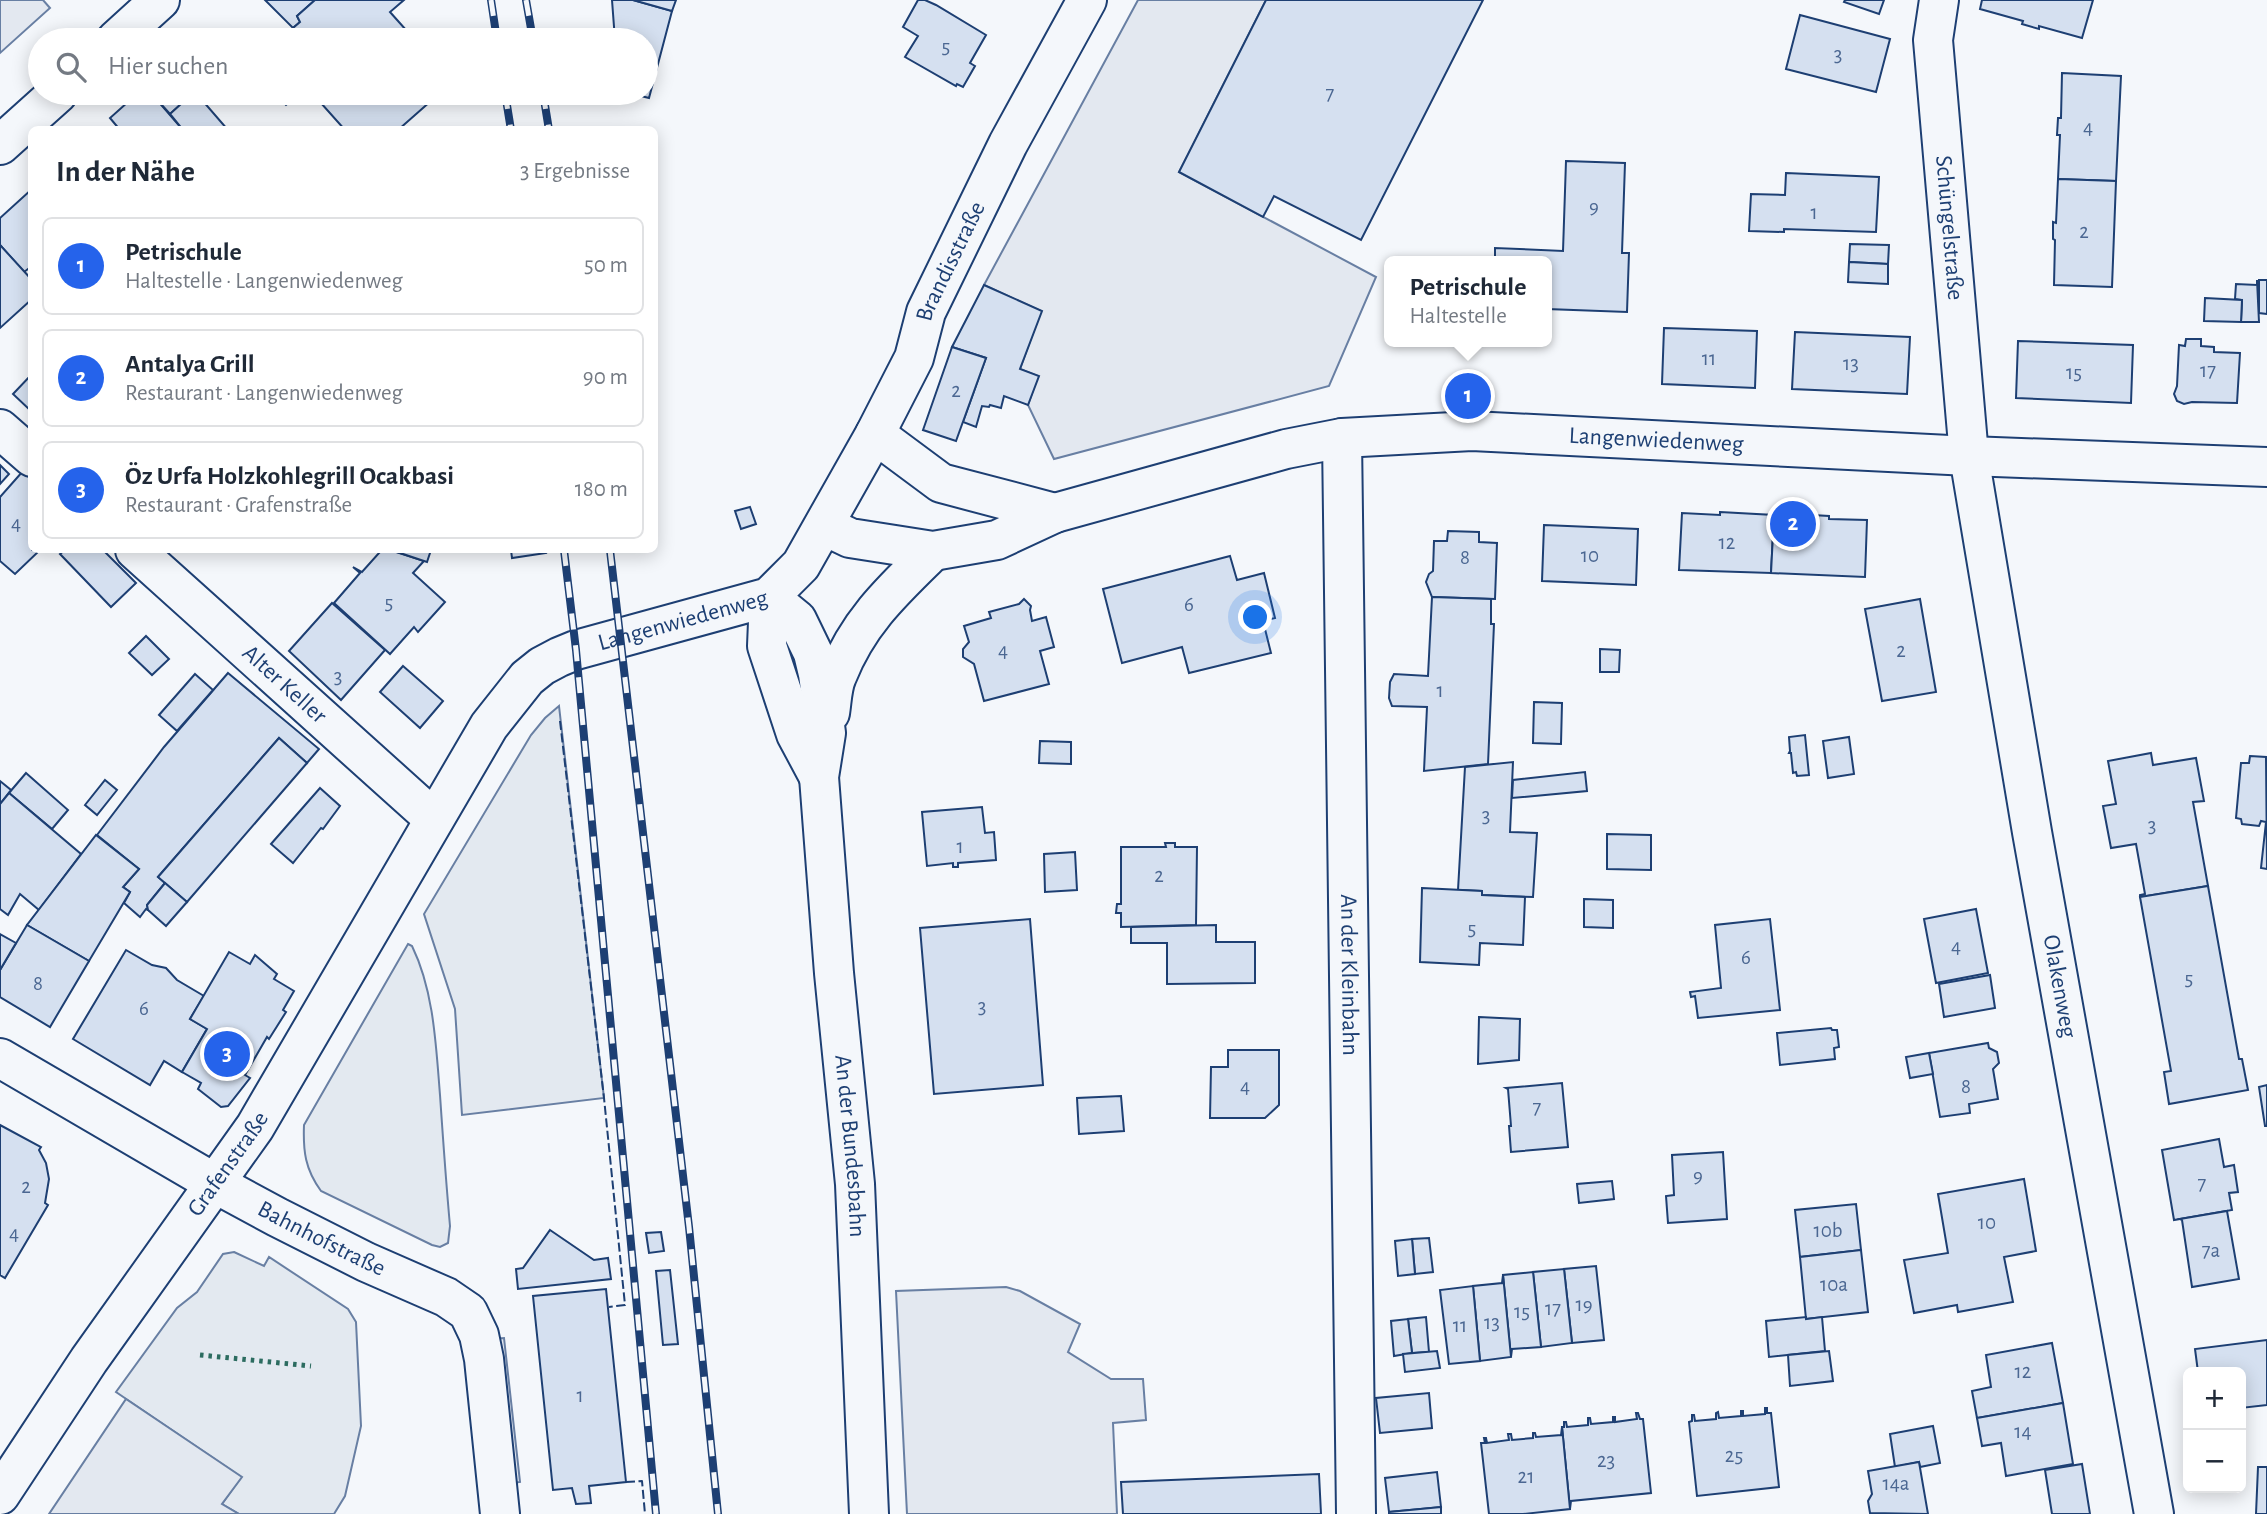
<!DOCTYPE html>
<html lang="de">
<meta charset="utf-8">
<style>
:root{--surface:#fff;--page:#f2f2f3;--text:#1f2937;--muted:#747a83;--line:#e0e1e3;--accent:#2563eb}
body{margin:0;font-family:"Alegreya Sans",sans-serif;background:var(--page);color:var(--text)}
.controls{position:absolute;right:21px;bottom:21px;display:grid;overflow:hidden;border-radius:10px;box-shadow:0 4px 18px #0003}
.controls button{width:63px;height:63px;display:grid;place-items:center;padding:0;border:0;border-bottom:2px solid var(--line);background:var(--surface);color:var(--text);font:35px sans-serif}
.you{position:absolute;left:1256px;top:618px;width:24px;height:24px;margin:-18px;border:5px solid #fff;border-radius:50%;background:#1a73e8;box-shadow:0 0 0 10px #1a73e833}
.badge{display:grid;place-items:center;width:46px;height:46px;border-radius:50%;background:var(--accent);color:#fff;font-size:23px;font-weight:700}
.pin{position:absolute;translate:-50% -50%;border:4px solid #fff;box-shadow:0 2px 7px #0006}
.popup{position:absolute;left:1384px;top:256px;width:168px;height:91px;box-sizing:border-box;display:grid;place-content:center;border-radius:10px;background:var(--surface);filter:drop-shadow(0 2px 5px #0005);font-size:23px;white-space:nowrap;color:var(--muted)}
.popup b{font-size:26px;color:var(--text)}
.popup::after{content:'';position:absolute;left:50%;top:100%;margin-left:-14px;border:14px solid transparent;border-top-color:var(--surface)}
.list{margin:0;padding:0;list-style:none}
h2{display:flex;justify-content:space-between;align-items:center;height:91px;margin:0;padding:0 28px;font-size:30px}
h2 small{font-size:23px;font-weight:400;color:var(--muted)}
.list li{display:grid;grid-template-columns:46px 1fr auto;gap:21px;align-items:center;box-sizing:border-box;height:98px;margin:0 14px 14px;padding:0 14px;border:2px solid var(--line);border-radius:10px}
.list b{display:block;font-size:26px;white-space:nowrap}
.list p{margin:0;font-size:23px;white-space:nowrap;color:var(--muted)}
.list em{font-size:23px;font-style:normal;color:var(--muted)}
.icon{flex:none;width:38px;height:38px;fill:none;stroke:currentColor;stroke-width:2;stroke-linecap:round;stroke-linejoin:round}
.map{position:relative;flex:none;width:2267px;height:1514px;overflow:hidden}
.search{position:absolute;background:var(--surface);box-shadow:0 4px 18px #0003;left:28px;top:28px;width:630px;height:77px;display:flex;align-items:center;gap:18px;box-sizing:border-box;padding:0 24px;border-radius:38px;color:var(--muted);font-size:26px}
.panel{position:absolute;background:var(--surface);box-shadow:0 4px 18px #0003;left:28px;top:126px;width:630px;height:427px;border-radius:10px}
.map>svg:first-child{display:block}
.green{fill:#e3e9f0;stroke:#687fa3;stroke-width:2}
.parking{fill:#e3e8f0;stroke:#687fa3;stroke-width:2}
.building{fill:#d5e0f0;stroke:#1d3f73;stroke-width:2}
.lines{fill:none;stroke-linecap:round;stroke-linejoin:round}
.minor-casing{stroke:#1d3f73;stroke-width:42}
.minor{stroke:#f4f7fb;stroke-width:38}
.rail-casing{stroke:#1d3f73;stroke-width:8}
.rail{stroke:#f4f7fb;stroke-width:5;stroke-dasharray:16;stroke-linecap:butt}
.hedge{stroke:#2c6c60;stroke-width:5;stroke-dasharray:3.5 5;stroke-linecap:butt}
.fence{stroke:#1d3f73;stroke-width:2;stroke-dasharray:9 3.5;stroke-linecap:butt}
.labels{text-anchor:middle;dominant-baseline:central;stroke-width:5;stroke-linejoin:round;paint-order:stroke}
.number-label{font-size:21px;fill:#4b6792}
.street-label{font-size:24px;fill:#1d3f73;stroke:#f4f7fb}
</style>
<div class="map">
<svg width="2267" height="1514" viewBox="0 0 2267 1514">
<rect width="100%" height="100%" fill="#f4f7fb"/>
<!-- green -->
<g class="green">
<polygon points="559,706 604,1098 462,1115 455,1009 424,914 531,735 545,718"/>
<path d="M408 944 412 946C434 991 436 1046 440 1095 443 1139 446 1182 450 1226L448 1243 440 1247 432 1245 321 1191C305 1169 303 1151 304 1125Z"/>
<polygon points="234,1252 264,1266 269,1257 348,1309 356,1322 361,1426 345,1496 334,1514 239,1514 222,1504 241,1477 116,1392 177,1308 197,1292 223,1254"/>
</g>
<!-- parking -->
<g class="parking">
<polygon points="0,0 43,0 50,8 0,53"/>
<polygon points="1138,0 1266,0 1179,172 1376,277 1329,386 1054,459 1028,405 1038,376 1020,369 1041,311 984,285"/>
<polygon points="1006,1287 1020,1291 1080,1324 1068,1352 1111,1379 1143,1379 1146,1420 1113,1423 1117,1514 907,1514 896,1291"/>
<polygon points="504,1338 520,1482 506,1484 491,1339"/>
<polygon points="126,1399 242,1477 222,1504 239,1514 49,1514"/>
</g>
<!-- building -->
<g class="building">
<polygon points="265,0 315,0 297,16 300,22 293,28"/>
<polygon points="315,0 404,0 390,12 415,40 279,40 300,22 297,16"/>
<polygon points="612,0 633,0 672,11 649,98 629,93 646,93 646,40 615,40"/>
<polygon points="633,0 676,0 672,11"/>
<polygon points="918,0 925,0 936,5 986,35 970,63 975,66 963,87 957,84 956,86 905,57 918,36 903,27"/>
<polygon points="1266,0 1483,0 1361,240 1274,196 1263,217 1179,172"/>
<polygon points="1845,0 1884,0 1879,14 1844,2"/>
<polygon points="1982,0 2093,0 2082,38 2039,26 2039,29 2022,24 2023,21 1980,9"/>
<polygon points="1800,15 1890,39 1876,92 1786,69"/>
<polygon points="2062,73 2121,76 2116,181 2058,179 2060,135 2057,135 2058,118 2061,118"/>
<polygon points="138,93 151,93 183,130 120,130 110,118"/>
<polygon points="151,93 193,93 170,114"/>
<polygon points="193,93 196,93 228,130 183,130 170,114"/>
<polygon points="274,93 300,93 286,105"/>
<polygon points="312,93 440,93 398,130 345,130"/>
<polygon points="1566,161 1625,163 1622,253 1629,253 1627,312 1547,309 1547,261 1495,261 1495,248 1563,251"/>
<polygon points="1786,173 1879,177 1876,232 1784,229 1784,232 1749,231 1751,194 1785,195"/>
<polygon points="2058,179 2116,181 2112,287 2054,285 2055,240 2053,239 2053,222 2056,223"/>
<polygon points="32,189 32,266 24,272 0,245 0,218"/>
<polygon points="1850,244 1889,245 1888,264 1849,262"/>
<polygon points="0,245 32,280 32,299 0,328"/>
<polygon points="1849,262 1888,264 1888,284 1848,282"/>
<polygon points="2257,280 2259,322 2241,322 2242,300 2235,299 2236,284 2257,285"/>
<polygon points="2259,280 2267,280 2267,314 2259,313"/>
<polygon points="984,285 1042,311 1020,369 1039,376 1028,405 1004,396 1001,408 990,405 989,407 982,406 976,427 963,422 986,358 952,347"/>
<polygon points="2205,298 2242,300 2241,322 2204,321"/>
<polygon points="1664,328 1757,331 1755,388 1662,384"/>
<polygon points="1795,332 1910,337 1907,394 1792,389"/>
<polygon points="2186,339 2201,339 2201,346 2214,347 2214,352 2240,353 2237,403 2192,402 2184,404 2177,401 2174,394 2177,386 2179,345 2185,346"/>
<polygon points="2018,341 2133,345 2131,403 2016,398"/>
<polygon points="952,347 986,358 956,441 923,430"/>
<polygon points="32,374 32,412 13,394"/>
<polygon points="0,465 9,474 0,484"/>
<polygon points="23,471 32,480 32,550 40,550 15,574 0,561 0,497"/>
<polygon points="750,507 756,524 741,529 735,511"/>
<polygon points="1720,512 1774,515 1771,573 1679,570 1682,513 1720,515"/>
<polygon points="1774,515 1812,515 1829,516 1829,519 1867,520 1865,577 1771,573"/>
<polygon points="1544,525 1638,529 1636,585 1542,581"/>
<polygon points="1448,531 1479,532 1479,542 1497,543 1495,599 1432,597 1426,582 1429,574 1433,571 1434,541 1447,541"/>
<polygon points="65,550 103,550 136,583 111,607 60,554"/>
<polygon points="376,550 380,552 382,550 390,550 424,561 413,573 445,602 418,632 414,627 390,654 334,603 360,573 353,567 362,572 379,553"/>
<polygon points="391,550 431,550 427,562"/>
<polygon points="511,550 545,550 546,553 512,558"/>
<polygon points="1230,556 1237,580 1264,573 1275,618 1263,621 1271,653 1189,673 1182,647 1122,663 1103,589"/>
<polygon points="1432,597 1491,599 1491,624 1494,624 1488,764 1424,771 1427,707 1392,706 1389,698 1390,682 1394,674 1428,676"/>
<polygon points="1024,599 1031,606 1030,610 1032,621 1046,617 1054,647 1040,651 1049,684 984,701 974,664 963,657 963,649 969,642 964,626 991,618 989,612 1019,604"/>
<polygon points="1920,599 1936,692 1882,701 1865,609"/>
<polygon points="332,603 385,650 341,700 289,651"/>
<polygon points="146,636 169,659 152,675 129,653"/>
<polygon points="1600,649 1620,650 1619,672 1600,672"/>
<polygon points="403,666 443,701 420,728 380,692"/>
<polygon points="228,673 319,749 307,763 279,738 158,877 165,883 147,905 148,910 146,909 140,917 124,903 130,892 123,887 139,869 97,835 164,747"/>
<polygon points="195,674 213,690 177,731 159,715"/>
<polygon points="1534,702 1562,703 1561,744 1533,743"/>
<polygon points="1805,735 1809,775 1797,776 1796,772 1793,773 1791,753 1789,753 1790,751 1789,737"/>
<polygon points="1849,737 1854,774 1828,778 1823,741"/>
<polygon points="279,738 307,763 187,902 158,877"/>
<polygon points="1040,741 1071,742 1071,764 1039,763"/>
<polygon points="2151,753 2153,765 2196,758 2204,801 2193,802 2208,886 2140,897 2140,895 2145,894 2136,844 2111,848 2103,806 2116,804 2108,761"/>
<polygon points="2250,756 2266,757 2267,869 2261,868 2266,822 2261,821 2259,826 2242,824 2241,819 2236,818 2241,763 2249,763"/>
<polygon points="1513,762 1510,832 1537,833 1533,897 1482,895 1482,891 1458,890 1465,767"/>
<polygon points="1585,772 1587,791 1512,798 1513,780"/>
<polygon points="26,773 68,810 52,829 9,793"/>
<polygon points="105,780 117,790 97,815 85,805"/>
<polygon points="0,781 11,790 0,804"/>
<polygon points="320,788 340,806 323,829 321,828 293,863 271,844"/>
<polygon points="9,793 81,854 39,910 20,894 8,915 0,909 0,804"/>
<polygon points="982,807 985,833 994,832 996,860 958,863 958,867 953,867 953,863 927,866 922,812"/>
<polygon points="1607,834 1651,835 1651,870 1607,869"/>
<polygon points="96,835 139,869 123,887 130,892 89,961 27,925"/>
<polygon points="1165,843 1175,843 1175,847 1197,847 1196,925 1121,927 1121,913 1116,913 1117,904 1121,904 1121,847 1166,847"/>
<polygon points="1075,852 1077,890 1045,892 1044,854"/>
<polygon points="165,883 187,902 166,926 148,910 147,905"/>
<polygon points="2208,886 2239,1059 2242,1059 2248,1090 2169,1104 2164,1072 2171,1071 2140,897"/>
<polygon points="1422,888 1482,891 1482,895 1525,897 1523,945 1480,943 1479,965 1420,962"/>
<polygon points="1584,899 1613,900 1613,928 1584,927"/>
<polygon points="1976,909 1988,973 1936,983 1924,919"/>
<polygon points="1030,919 1043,1085 934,1094 920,928"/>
<polygon points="1770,919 1780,1010 1698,1018 1695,996 1691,997 1690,992 1721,988 1715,925"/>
<polygon points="27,925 89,961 50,1027 0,997 0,970"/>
<polygon points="1216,925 1216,942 1255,942 1255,983 1167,984 1167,943 1131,943 1131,927"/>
<polygon points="0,934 16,943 0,970"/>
<polygon points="126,950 152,965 166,968 177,980 204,996 190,1019 207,1029 182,1072 164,1061 150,1085 73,1039"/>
<polygon points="229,952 250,964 255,955 277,974 274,979 294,991 283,1010 286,1012 269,1039 267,1037 245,1075 250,1078 228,1106 221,1107 198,1089 201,1083 182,1072 207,1029 190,1019"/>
<polygon points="1990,975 1995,1008 1944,1017 1939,984"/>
<polygon points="1479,1017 1520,1019 1519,1060 1478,1064"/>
<polygon points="1831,1028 1832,1030 1837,1030 1839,1047 1834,1048 1835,1059 1780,1065 1777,1033"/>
<polygon points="1988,1043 1989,1048 1997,1052 1999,1063 1993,1069 1998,1099 1969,1104 1970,1113 1940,1117 1929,1053"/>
<polygon points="1228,1050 1279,1050 1279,1105 1265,1118 1210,1118 1211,1067 1228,1067"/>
<polygon points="1929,1053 1933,1074 1910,1078 1906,1057"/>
<polygon points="1562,1083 1568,1147 1511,1152 1509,1126 1511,1126 1508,1089 1506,1088"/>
<polygon points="2267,1085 2267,1126 2265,1126 2259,1087"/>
<polygon points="1121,1096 1124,1131 1079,1134 1077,1098"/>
<polygon points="0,1125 41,1147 39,1150 46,1163 49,1179 45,1203 48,1205 5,1278 0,1275"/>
<polygon points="2219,1139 2224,1167 2234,1165 2238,1192 2229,1193 2232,1210 2174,1220 2162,1150"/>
<polygon points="1723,1152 1727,1219 1668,1223 1666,1196 1674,1195 1672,1155"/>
<polygon points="2024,1179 2036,1251 2004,1257 2013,1302 1958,1312 1957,1305 1914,1313 1904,1260 1948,1253 1938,1194"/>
<polygon points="1612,1181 1614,1199 1579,1203 1577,1184"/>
<polygon points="1856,1204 1861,1250 1800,1257 1795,1210"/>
<polygon points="2227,1211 2239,1279 2192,1287 2182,1220 2180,1219"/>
<polygon points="550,1230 594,1260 608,1258 611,1279 518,1289 516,1269 523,1268"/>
<polygon points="661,1232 664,1251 649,1253 646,1233"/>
<polygon points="1429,1238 1433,1272 1415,1274 1412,1239"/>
<polygon points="1412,1239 1415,1274 1398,1276 1395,1241"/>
<polygon points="1861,1250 1868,1312 1806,1319 1800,1257"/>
<polygon points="1596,1266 1604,1340 1572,1343 1564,1269"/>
<polygon points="1564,1269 1572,1343 1541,1347 1533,1272"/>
<polygon points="670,1270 678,1344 663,1345 656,1271"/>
<polygon points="1533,1272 1541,1347 1512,1349 1511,1357 1503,1275"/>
<polygon points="1503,1275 1511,1357 1480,1361 1473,1286 1502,1283"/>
<polygon points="1473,1286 1480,1361 1449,1364 1440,1290"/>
<polygon points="606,1289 626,1482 589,1486 591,1503 576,1504 572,1488 553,1490 533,1296"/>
<polygon points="1426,1317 1429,1352 1412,1353 1408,1319"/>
<polygon points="1806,1317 1806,1319 1822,1317 1825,1351 1769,1357 1766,1321"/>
<polygon points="1408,1319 1412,1353 1394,1356 1391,1321"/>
<polygon points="2267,1340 2267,1405 2241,1408 2241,1372 2198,1372 2195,1349"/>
<polygon points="2052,1343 2063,1403 1977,1418 1972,1391 1991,1387 1986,1355"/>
<polygon points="1437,1351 1440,1368 1405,1372 1403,1354"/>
<polygon points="1829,1351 1833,1381 1790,1386 1788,1355"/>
<polygon points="1429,1393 1432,1428 1380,1433 1376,1398"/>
<polygon points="2063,1403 2073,1464 2006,1476 2001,1443 1982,1446 1977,1418"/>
<polygon points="1765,1408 1767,1408 1767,1413 1771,1413 1779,1487 1697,1496 1689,1422 1692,1421 1692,1415 1694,1415 1695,1421 1716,1419 1716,1413 1718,1412 1719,1418 1741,1416 1741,1411 1743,1411 1743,1416 1765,1414"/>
<polygon points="1636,1413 1638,1413 1640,1419 1643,1419 1651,1493 1571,1501 1570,1509 1562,1427 1564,1427 1564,1422 1566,1422 1567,1427 1588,1425 1588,1418 1590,1418 1591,1424 1613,1422 1613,1417 1615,1417 1615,1422 1637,1419"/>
<polygon points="1933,1426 1940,1463 1920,1467 1919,1462 1895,1467 1890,1434"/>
<polygon points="1562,1427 1570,1509 1523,1514 1489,1514 1481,1443 1485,1443 1484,1438 1486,1438 1487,1443 1509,1440 1508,1434 1511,1434 1512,1440 1533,1438 1533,1433 1535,1433 1536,1437 1561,1435"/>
<polygon points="1919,1462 1928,1514 1870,1513 1868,1501 1872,1494 1868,1471"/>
<polygon points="2082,1464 2090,1514 2052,1514 2045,1470"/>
<polygon points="2258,1467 2267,1467 2267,1514 2256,1514"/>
<polygon points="1437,1472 1441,1507 1389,1512 1385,1478"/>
<polygon points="1319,1474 1321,1514 1123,1514 1121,1482"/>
<polygon points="1441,1507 1441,1514 1389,1514 1389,1512"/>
</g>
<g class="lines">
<defs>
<g id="minor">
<path id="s1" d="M1939 0 1933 40 1969 456 2032 832 2154 1514"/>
<polyline points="116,40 160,0"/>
<polyline points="0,145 58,93"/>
<polyline points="0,429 32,457"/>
<polyline points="875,434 941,483 1055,513"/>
<path id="s2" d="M1342 438 1356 1514"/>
<path id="s3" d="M825 526 850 538 933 551 997 540 1055 513 1286 449 1342 438 1472 431 1969 456 2267 467"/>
<path id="s4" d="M135 550 434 819"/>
<path id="s5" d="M769 597 797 620 813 653 818 674 826 733 819 777 834 973 855 1184 869 1514"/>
<polyline points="769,597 767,646 796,734 819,777"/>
<path d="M830 713C832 701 832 687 837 676 858 622 893 590 933 551"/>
<path id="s6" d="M0 1058 216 1184 277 1217 366 1262 446 1297 468 1312 479 1335 484 1359 500 1514"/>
<path id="s7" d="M0 1495 89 1360 255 1127 489 726 527 678 542 666 559 657 576 650 769 597 801 565 875 434 914 358 926 312 1008 144 1087 0"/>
</g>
</defs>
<!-- minor casing -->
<use href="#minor" class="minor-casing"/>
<!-- minor -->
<use href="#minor" class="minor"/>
<defs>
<g id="rail">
<polyline points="491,0 497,40"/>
<polyline points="526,0 533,40"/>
<polyline points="505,93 511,130"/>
<polyline points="543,93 549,130"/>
<polyline points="564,550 576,650 656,1514"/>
<polyline points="610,550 689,1227 718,1514"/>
</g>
</defs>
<!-- rail casing -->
<use href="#rail" class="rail-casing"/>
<!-- rail -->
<use href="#rail" class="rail"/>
<!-- hedge -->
<polyline class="hedge" points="200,1355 311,1366"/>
<!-- fence -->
<g class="fence">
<polyline points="560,721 604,1098 625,1305 609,1307"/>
<polyline points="626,1482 642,1481 645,1514"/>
</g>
</g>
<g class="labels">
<!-- number labels -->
<g class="number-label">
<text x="946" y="46">5</text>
<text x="1838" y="54">3</text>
<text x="1330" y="93">7</text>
<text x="2088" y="127">4</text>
<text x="1594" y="206">9</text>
<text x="1814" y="212">1</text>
<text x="2084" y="231">2</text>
<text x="1709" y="358">11</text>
<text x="1851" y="363">13</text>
<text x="2208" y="370">17</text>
<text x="2074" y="372">15</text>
<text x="956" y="390">2</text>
<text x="16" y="523">4</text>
<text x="1727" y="542">12</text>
<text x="1590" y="555">10</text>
<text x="1465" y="557">8</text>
<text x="389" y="602">5</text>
<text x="1189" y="604">6</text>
<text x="1003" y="650">4</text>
<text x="1901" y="650">2</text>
<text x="338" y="676">3</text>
<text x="1440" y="690">1</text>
<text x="1486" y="815">3</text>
<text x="2152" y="825">3</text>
<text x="960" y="846">1</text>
<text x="1159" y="875">2</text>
<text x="1472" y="928">5</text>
<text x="1956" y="946">4</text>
<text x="1746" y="957">6</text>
<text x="2189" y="978">5</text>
<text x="38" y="983">8</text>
<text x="982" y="1006">3</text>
<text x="144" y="1008">6</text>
<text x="1245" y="1086">4</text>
<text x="1966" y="1086">8</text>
<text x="1537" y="1107">7</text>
<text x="1698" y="1175">9</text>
<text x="2202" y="1183">7</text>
<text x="26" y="1186">2</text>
<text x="1987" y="1222">10</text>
<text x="1828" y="1230">10b</text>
<text x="14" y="1233">4</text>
<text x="2211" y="1250">7a</text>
<text x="1834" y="1284">10a</text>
<text x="1584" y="1304">19</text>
<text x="1553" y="1308">17</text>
<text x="1522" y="1311">15</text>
<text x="1492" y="1322">13</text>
<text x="1460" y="1325">11</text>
<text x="2023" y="1371">12</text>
<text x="580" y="1395">1</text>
<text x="2023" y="1431">14</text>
<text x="1734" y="1455">25</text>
<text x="1606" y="1460">23</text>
<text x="1526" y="1476">21</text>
<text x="1896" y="1483">14a</text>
</g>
<!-- street labels -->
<g class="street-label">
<text stroke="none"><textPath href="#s1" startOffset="229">Schüngelstraße</textPath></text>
<text stroke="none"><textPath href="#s7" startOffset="1615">Brandisstraße</textPath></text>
<text stroke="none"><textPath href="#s3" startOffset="852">Langenwiedenweg</textPath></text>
<text stroke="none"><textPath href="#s7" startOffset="1141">Langenwiedenweg</textPath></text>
<text stroke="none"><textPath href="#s4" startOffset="201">Alter Keller</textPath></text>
<text stroke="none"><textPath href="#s2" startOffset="537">An der Kleinbahn</textPath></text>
<text stroke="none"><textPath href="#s1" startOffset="996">Olakenweg</textPath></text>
<text stroke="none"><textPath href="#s5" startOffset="569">An der Bundesbahn</textPath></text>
<text stroke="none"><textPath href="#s7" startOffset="402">Grafenstraße</textPath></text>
<text stroke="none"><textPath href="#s6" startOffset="369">Bahnhofstraße</textPath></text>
</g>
</g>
</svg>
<div class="controls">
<button>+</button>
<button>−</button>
</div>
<div class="you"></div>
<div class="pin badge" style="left:1468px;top:396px">1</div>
<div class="popup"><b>Petrischule</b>Haltestelle</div>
<div class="pin badge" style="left:1793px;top:524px">2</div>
<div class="pin badge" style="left:227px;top:1054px">3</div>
<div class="search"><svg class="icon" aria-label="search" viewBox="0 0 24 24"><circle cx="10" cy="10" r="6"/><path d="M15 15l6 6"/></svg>Hier suchen</div>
<section class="panel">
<h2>In der Nähe<small>3 Ergebnisse</small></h2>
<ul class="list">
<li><span class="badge">1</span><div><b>Petrischule</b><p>Haltestelle · Langenwiedenweg</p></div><em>50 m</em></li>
<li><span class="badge">2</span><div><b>Antalya Grill</b><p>Restaurant · Langenwiedenweg</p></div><em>90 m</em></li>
<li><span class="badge">3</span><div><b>Öz Urfa Holzkohlegrill Ocakbasi</b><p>Restaurant · Grafenstraße</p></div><em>180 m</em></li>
</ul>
</section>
</div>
